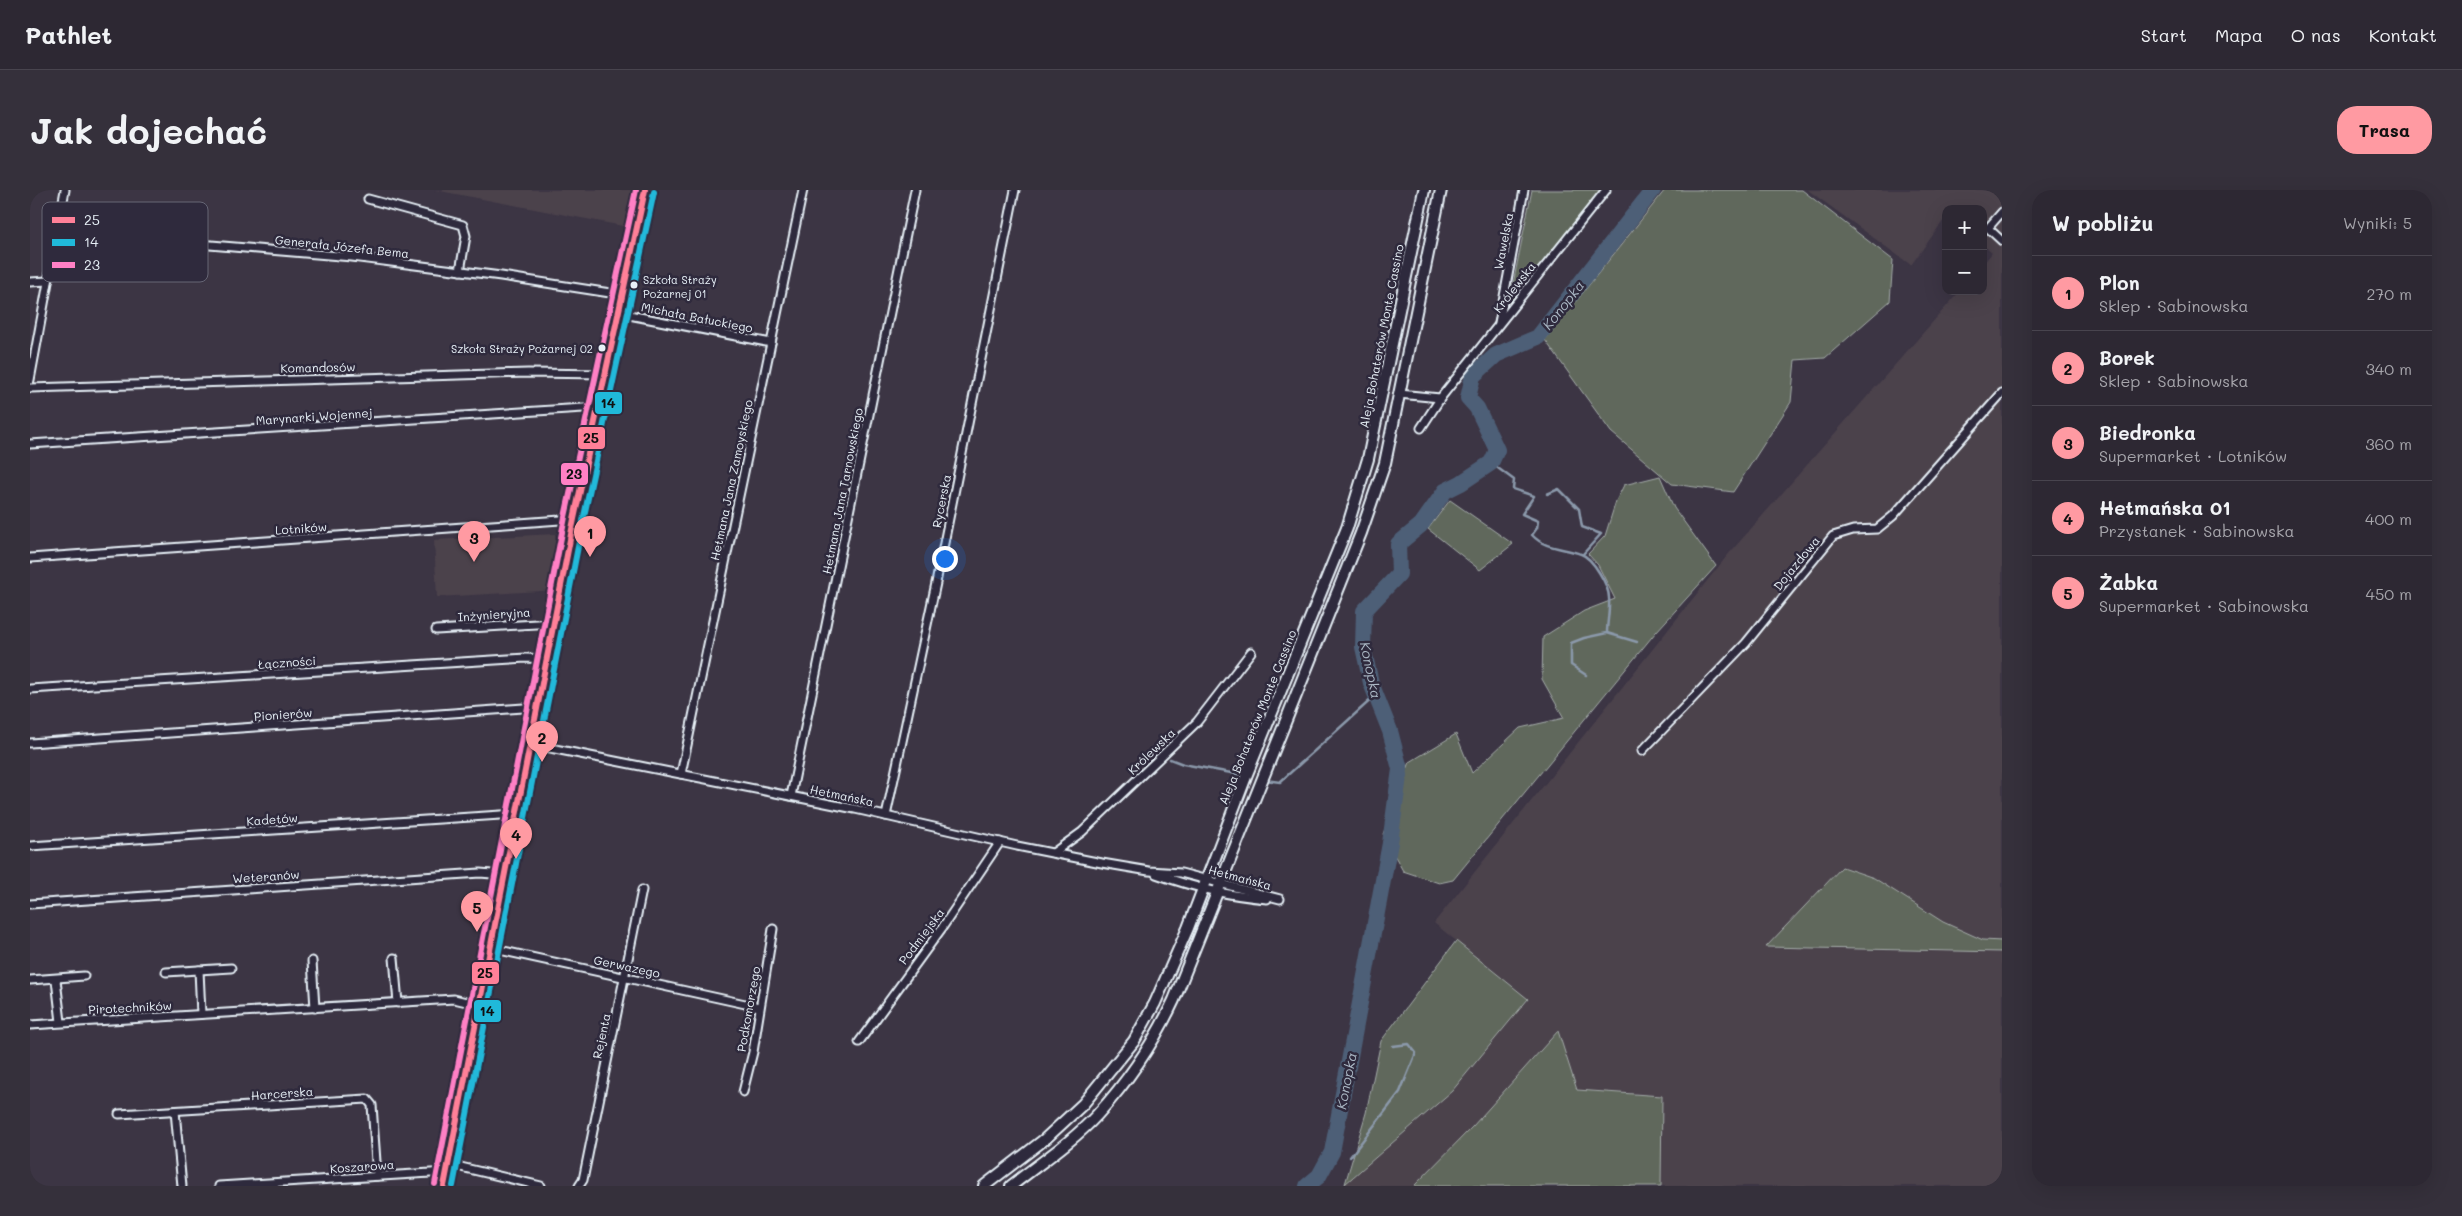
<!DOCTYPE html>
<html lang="pl">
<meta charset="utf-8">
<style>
:root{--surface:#2d2833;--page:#35303b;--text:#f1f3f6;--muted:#a7a6ac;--line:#48444e;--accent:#ff9aa2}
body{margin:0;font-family:Mali,sans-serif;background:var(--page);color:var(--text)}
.controls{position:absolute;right:15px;top:15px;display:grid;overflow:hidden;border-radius:10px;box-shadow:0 5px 20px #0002}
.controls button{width:45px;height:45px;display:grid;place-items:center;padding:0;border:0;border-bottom:1px solid var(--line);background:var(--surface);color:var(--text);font:25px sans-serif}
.you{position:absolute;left:914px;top:368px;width:18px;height:18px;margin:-12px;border:4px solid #fff;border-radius:50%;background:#1a73e8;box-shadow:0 0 0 8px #1a73e833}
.badge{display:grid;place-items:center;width:32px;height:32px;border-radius:50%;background:var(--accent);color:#111;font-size:16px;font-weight:700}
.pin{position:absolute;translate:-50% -41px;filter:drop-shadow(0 1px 2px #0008)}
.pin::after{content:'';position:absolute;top:26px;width:18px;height:15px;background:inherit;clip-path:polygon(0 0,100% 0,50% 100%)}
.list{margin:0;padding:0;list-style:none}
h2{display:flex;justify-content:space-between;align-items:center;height:65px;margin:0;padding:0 20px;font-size:21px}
h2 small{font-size:16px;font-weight:400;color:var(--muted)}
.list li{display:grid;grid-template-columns:32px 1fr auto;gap:15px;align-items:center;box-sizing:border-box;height:75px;padding:0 20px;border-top:1px solid var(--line)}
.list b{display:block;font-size:19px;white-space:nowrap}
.list p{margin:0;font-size:16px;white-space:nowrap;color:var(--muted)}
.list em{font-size:16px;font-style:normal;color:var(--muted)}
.map{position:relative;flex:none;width:1972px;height:996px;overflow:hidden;border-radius:20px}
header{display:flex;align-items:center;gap:30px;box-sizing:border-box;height:70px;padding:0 25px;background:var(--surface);border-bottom:1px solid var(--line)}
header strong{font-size:24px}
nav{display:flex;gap:28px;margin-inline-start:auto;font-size:18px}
.intro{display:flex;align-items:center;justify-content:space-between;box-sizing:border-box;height:120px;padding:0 30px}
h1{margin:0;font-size:35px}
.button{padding:12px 22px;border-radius:20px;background:var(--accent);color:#111;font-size:18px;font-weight:700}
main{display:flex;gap:30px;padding:0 30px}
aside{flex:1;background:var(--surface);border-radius:20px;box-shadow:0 5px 20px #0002}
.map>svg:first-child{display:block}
.built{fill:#4c424c}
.green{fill:#61685b;stroke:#a4acaa}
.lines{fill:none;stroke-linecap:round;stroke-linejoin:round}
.stream{stroke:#8b99ab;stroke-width:2.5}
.river{stroke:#4d5f77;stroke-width:16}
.minor-casing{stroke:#e8f1f8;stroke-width:11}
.tertiary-casing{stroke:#e8f1f8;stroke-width:12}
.secondary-casing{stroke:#e8f1f8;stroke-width:14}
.minor{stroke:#2f2a3d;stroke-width:7}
.tertiary{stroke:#2f2a3d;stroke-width:9}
.secondary{stroke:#2f2a3d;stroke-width:10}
.bus-1-casing{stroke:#2f2a3d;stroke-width:10}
.bus-2-casing{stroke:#2f2a3d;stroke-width:10}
.bus-3-casing{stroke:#2f2a3d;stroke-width:10}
.bus-1{stroke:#ff8098;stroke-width:6}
.bus-2{stroke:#20b9da;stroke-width:6}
.bus-3{stroke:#ff80c5;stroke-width:6}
.bus-dot{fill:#e8f1f8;stroke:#2f2a3d;stroke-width:2}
.labels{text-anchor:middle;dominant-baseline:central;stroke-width:5;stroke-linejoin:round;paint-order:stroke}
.bus-label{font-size:11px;fill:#e8f1f8;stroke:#2f2a3d;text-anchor:start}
.street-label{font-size:12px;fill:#e8f1f8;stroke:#2f2a3d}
.water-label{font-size:14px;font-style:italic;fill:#aab7c4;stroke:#2f2a3d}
.key{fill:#2f2a3d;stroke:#666675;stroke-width:1}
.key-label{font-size:14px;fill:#e8f1f8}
.line-badge{stroke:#2f2a3d;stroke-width:2}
.pale-badge-label{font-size:14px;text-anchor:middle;font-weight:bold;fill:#111}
</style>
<header>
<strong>Pathlet</strong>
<nav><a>Start</a><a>Mapa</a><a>O nas</a><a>Kontakt</a></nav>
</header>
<div class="intro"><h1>Jak dojechać</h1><a class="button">Trasa</a></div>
<main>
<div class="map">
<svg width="1972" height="996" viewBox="0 0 1972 996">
<rect width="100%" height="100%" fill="#3c3544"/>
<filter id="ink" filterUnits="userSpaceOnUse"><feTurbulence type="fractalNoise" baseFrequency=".02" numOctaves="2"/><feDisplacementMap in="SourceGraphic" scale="10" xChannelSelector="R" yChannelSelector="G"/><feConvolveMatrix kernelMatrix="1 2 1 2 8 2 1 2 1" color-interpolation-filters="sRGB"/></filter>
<g filter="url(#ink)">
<!-- built -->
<g class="built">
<polygon points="405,0 606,0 598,37"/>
<polygon points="1778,0 1972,0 1972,996 1631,996 1632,906 1547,900 1528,841 1443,937 1384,996 1313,996 1422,901 1498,809 1404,733 1697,366 1930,101 1953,101 1953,74 1962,63 1953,55 1953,19 1916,19 1916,27 1881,75"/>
<polygon points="525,344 527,400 407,407 404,350"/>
</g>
<!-- green -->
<g class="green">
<polygon points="1502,0 1570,0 1479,114"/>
<polygon points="1635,0 1772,0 1863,70 1860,111 1795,168 1765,170 1761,212 1703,302 1642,294 1581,242 1515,150"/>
<polygon points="1630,286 1644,318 1686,376 1626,442 1423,690 1409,693 1373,681 1353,644 1380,572 1426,544 1442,583 1490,538 1534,528 1512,489 1513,447 1554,421 1585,409 1568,375 1558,364 1575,346 1586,311 1594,295"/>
<polygon points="1420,310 1483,354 1450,380 1398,339"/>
<polygon points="1812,677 1844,688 1913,732 1953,750 1972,751 1972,762 1736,757"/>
<polygon points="1426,751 1498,809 1422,901 1315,994 1336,923 1351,851"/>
<polygon points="1528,841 1547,900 1632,906 1631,996 1384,996 1443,936"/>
</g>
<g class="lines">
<!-- stream -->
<g class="stream">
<path d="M1461 273 1484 290 1483 299 1504 306 1492 324 1508 331 1507 338 1502 345C1516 360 1533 357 1551 364 1563 368 1579 396 1579 408 1580 420 1577 432 1577 443L1554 448 1541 453V475L1556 485"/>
<polyline points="1517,304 1529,299 1549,319 1552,337 1571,344 1553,364"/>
<polyline points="1577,443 1607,452"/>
<polyline points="1140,569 1153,574 1212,585"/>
<polyline points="1235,590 1250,592 1345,506"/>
<polyline points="1320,967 1370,902 1386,863 1379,854 1363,856"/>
</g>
<!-- river -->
<polyline class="river" points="1277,996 1289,986 1302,962 1360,653 1370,579 1360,541 1341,493 1333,457 1334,421 1369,384 1368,354 1391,335 1415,301 1431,293 1461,273 1467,260 1447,218 1438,208 1443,186 1466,165 1508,147 1623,0"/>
<defs>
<g id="minor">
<polyline points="338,9 433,35 436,46 430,81"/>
<polyline points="1972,22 1958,38 1972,51"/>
<polyline points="27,42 322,67 471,86 593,105"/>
<polyline points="0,92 18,91"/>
<polyline points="589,123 741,153"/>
<polyline points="1469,133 1494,0"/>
<polyline points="0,190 35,0"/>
<polyline points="0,198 498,183 576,184"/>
<polyline points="1369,204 1410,208"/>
<polyline points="1391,238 1412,206 1576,0"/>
<polyline points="0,254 569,217"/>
<polyline points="0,368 544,329"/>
<polyline points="406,440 524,433"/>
<polyline points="0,499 496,468 516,469"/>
<polyline points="0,553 508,517"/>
<polyline points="500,554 825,619 987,656 1072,673 1119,681 1151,683 1250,709"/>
<polyline points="1612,561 1716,453 1803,346 1823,340 1847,339 1863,326 1972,203"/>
<polyline points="651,584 773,0"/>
<polyline points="761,606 885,0"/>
<polyline points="856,626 906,393 985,0"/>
<polyline points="0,656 486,624"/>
<polyline points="1023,663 1052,642 1167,532 1221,462"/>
<path d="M1126 684C1162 697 1199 706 1237 709"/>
<polyline points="0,714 450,683 474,685"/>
<polyline points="460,758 729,817"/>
<polyline points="364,768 368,813"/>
<polyline points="282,771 285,818"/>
<polyline points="169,780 171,824"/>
<polyline points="136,782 201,778"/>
<polyline points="0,790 54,786"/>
<polyline points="26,790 31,832"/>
<polyline points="0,835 424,809 449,815"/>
<polyline points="829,852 912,738 970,652"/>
<polyline points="713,902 723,862 743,739"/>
<polyline points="145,921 152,996"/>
<polyline points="89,924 337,909 342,915 347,986"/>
<polyline points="418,974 511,996"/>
<polyline points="189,996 417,982"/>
<polyline points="549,996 553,990 612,700"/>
</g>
<polyline id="tertiary" points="414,996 544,329 615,0"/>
<g id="secondary">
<polyline points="954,996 1015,949 1053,914 1104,851 1125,813 1158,738 1217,584 1317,338 1338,269 1394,0"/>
<path d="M981 996C1010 973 1042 952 1067 925 1099 890 1124 853 1144 810L1331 343 1355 273 1411 0"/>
</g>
</defs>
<!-- minor casing -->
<use href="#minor" class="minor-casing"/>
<!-- tertiary casing -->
<use href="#tertiary" class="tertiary-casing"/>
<!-- secondary casing -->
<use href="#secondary" class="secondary-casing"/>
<!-- minor -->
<use href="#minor" class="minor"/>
<!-- tertiary -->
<use href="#tertiary" class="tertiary"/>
<!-- secondary -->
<use href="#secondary" class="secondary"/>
<defs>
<polyline id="bus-1" points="414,996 544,329 615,0"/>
<polyline id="bus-2" points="423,996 553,331 624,2"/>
<polyline id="bus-3" points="405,994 535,327 606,0"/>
</defs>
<!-- bus-1 casing -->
<use href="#bus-1" class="bus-1-casing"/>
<!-- bus-2 casing -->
<use href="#bus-2" class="bus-2-casing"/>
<!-- bus-3 casing -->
<use href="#bus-3" class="bus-3-casing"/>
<!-- bus-1 -->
<use href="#bus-1" class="bus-1"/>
<!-- bus-2 -->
<use href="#bus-2" class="bus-2"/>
<!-- bus-3 -->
<use href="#bus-3" class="bus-3"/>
</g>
</g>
<!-- markers -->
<g class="bus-dot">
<circle cx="604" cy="95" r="4.5"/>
<circle cx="572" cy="158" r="4.5"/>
</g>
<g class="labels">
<!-- bus labels -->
<g class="bus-label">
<text x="613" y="89">Szkoła Straży<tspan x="613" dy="14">Pożarnej 01</tspan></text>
<text x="563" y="158" text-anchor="end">Szkoła Straży Pożarnej 02</text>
</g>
<!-- street labels -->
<g class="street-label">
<text transform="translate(1473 51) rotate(-79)">Wawelska</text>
<text transform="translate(312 56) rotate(6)">Generała Józefa Bema</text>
<text transform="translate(1484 97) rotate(-52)">Królewska</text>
<text transform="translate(667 127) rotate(11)">Michała Bałuckiego</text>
<text transform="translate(1351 146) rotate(-79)">Aleja Bohaterów Monte Cassino</text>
<text transform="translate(288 177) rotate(-1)">Komandosów</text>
<text transform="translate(284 226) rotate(-4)">Marynarki Wojennej</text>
<text transform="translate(701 290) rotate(-78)">Hetmana Jana Zamoyskiego</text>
<text transform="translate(812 301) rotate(-79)">Hetmana Jana Tarnowskiego</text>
<text transform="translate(911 311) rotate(-79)">Rycerska</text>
<text transform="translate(271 338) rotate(-4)">Lotników</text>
<text transform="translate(1766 373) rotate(-51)">Dojazdowa</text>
<text transform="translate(464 424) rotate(-4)">Inżynieryjna</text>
<text transform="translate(257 472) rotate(-4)">Łączności</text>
<text transform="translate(253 524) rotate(-4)">Pionierów</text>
<text transform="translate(1227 527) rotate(-68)">Aleja Bohaterów Monte Cassino</text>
<text transform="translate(1121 561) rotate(-44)">Królewska</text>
<text transform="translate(812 605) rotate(12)">Hetmańska</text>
<text transform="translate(242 629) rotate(-4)">Kadetów</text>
<text transform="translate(236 686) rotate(-4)">Weteranów</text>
<text transform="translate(1210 687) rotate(15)">Hetmańska</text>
<text transform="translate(891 746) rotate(-53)">Podmiejska</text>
<text transform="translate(597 776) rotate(12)">Gerwazego</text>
<text transform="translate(100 817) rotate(-3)">Pirotechników</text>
<text transform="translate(718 819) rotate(-80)">Podkomorzego</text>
<text transform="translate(571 846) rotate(-78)">Rejenta</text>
<text transform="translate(252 903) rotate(-4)">Harcerska</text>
<text transform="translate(332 976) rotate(-4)">Koszarowa</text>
</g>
<!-- water labels -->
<g class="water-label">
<text transform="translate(1533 115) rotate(-52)">Konopka</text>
<text transform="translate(1341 480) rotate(78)">Konopka</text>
<text transform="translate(1316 891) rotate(-79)">Konopka</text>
</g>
</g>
<!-- legend -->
<rect x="12" y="12" width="166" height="80" rx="8" class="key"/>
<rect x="22" y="27" width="23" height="6" fill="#ff8098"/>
<rect x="22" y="49" width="23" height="7" fill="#20b9da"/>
<rect x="22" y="72" width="23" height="6" fill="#ff80c5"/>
<g class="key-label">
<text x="54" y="35">25</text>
<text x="54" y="57">14</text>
<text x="54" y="80">23</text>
</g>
<g class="line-badge">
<rect x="564" y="201" width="29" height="24" rx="5" fill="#20b9da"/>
<rect x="547" y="236" width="29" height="24" rx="5" fill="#ff8098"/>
<rect x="530" y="272" width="29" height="24" rx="5" fill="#ff80c5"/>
<rect x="441" y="771" width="29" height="24" rx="5" fill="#ff8098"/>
<rect x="443" y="809" width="29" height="24" rx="5" fill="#20b9da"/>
</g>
<g class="pale-badge-label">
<text x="578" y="218">14</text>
<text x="561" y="253">25</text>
<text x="544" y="289">23</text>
<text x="455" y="788">25</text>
<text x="457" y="826">14</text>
</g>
</svg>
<div class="controls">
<button>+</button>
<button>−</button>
</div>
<div class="you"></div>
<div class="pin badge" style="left:560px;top:367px">1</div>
<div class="pin badge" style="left:512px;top:572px">2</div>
<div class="pin badge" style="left:444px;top:372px">3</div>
<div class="pin badge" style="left:486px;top:669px">4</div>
<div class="pin badge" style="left:447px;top:742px">5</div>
</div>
<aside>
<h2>W pobliżu<small>Wyniki: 5</small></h2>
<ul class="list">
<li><span class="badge">1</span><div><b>Plon</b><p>Sklep · Sabinowska</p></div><em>270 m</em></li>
<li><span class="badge">2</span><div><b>Borek</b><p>Sklep · Sabinowska</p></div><em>340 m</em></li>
<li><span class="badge">3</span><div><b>Biedronka</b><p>Supermarket · Lotników</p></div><em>360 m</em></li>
<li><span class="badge">4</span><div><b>Hetmańska 01</b><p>Przystanek · Sabinowska</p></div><em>400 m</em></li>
<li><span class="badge">5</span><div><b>Żabka</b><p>Supermarket · Sabinowska</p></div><em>450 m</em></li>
</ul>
</aside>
</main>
